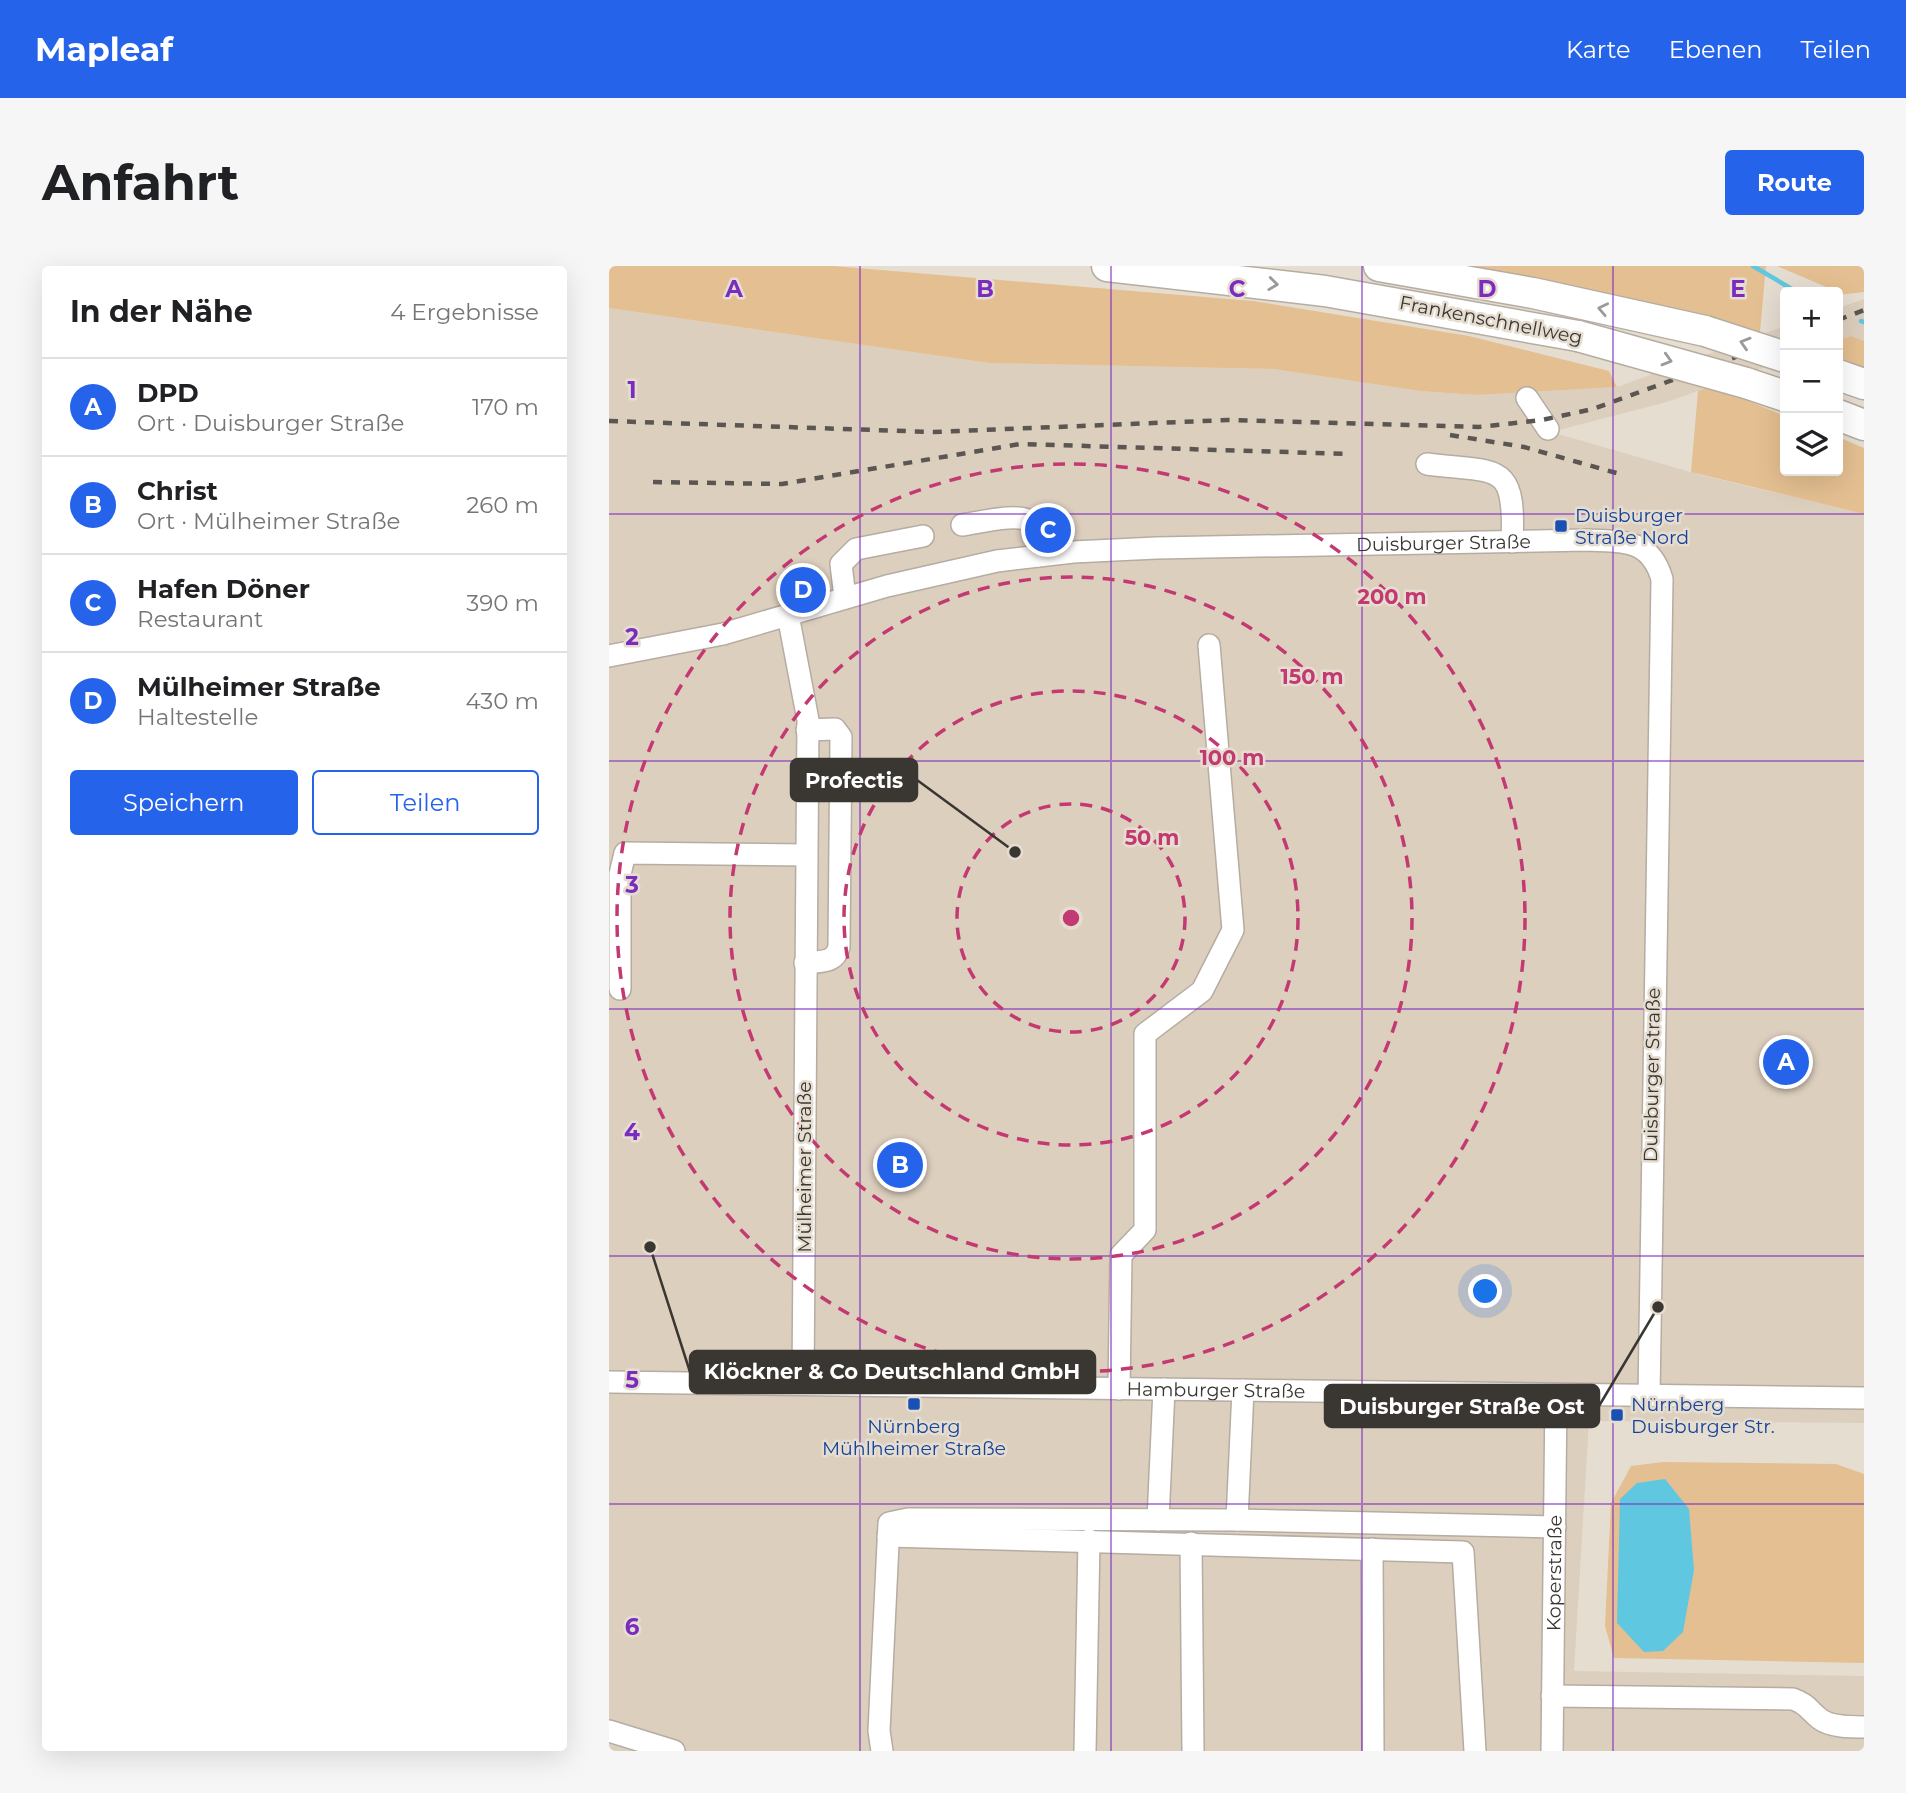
<!DOCTYPE html>
<html lang="de">
<meta charset="utf-8">
<style>
:root{--surface:#fff;--page:#f6f6f6;--text:#202124;--muted:#757577;--line:#e0e0e0;--accent:#2563eb}
body{margin:0;font-family:Montserrat,sans-serif;background:var(--page);color:var(--text)}
.controls{position:absolute;right:21px;top:21px;display:grid;overflow:hidden;border-radius:7px;box-shadow:0 7px 28px #0002}
.controls button{width:63px;height:63px;display:grid;place-items:center;padding:0;border:0;border-bottom:2px solid var(--line);background:var(--surface);color:var(--text);font:35px sans-serif}
.you{position:absolute;left:877px;top:1026px;width:24px;height:24px;margin:-18px;border:5px solid #fff;border-radius:50%;background:#1a73e8;box-shadow:0 0 0 10px #1a73e833}
.badge{display:grid;place-items:center;width:46px;height:46px;border-radius:50%;background:var(--accent);color:#fff;font-size:23px;font-weight:700}
.pin{position:absolute;translate:-50% -50%;border:4px solid #fff;box-shadow:0 2px 7px #0006}
.list{margin:0;padding:0;list-style:none}
h2{display:flex;justify-content:space-between;align-items:center;height:91px;margin:0;padding:0 28px;font-size:30px}
h2 small{font-size:23px;font-weight:400;color:var(--muted)}
.list li{display:grid;grid-template-columns:46px 1fr auto;gap:21px;align-items:center;box-sizing:border-box;height:98px;padding:0 28px;border-top:2px solid var(--line)}
.list b{display:block;font-size:26px;white-space:nowrap}
.list p{margin:0;font-size:23px;white-space:nowrap;color:var(--muted)}
.list em{font-size:23px;font-style:normal;color:var(--muted)}
.actions{display:flex;gap:14px;padding:21px 28px}
.actions a{flex:1;padding:16px 0;border:2px solid var(--accent);border-radius:7px;text-align:center;font-size:24px;color:var(--accent)}
.actions .main{background:var(--accent);color:#fff}
.icon{flex:none;width:38px;height:38px;fill:none;stroke:currentColor;stroke-width:2;stroke-linecap:round;stroke-linejoin:round}
.map{position:relative;flex:none;width:1255px;height:1485px;overflow:hidden;border-radius:7px}
header{display:flex;align-items:center;gap:42px;box-sizing:border-box;height:98px;padding:0 35px;background:var(--accent);color:#fff}
header strong{font-size:33px}
nav{display:flex;gap:38px;margin-inline-start:auto;font-size:24px}
.intro{display:flex;align-items:center;justify-content:space-between;box-sizing:border-box;height:168px;padding:0 42px}
h1{margin:0;font-size:49px}
.button{padding:18px 32px;border-radius:7px;background:var(--accent);color:#fff;font-size:24px;font-weight:700}
main{display:flex;gap:42px;padding:0 42px}
aside{flex:1;background:var(--surface);border-radius:7px;box-shadow:0 7px 28px #0002}
.map>svg:first-child{display:block}
.built{fill:#ddcfbe}
.green{fill:#e4bf91}
.water{fill:#5fc7e0}
.lines{fill:none;stroke-linecap:round;stroke-linejoin:round}
.stream{stroke:#5fc7e0;stroke-width:4.5}
.minor-casing{stroke:#b5aca2;stroke-width:24}
.highway-casing{stroke:#b5aca2;stroke-width:33}
.minor{stroke:#fff;stroke-width:21}
.highway{stroke:#fff;stroke-width:30}
.rail{stroke:#5b5651;stroke-width:4.5;stroke-dasharray:9 9;stroke-linecap:butt}
.highway-bridge-casing{stroke:#b5aca2;stroke-width:33;stroke-linecap:butt}
.highway-bridge{stroke:#fff;stroke-width:30}
.oneway{stroke:#9c9a98}
.grid{fill:none;stroke:#7b2cbf;stroke-width:2;stroke-opacity:0.55}
.ring{fill:none;stroke:#c33971;stroke-width:3.5;stroke-dasharray:12 9}
.transit-dot{fill:#1a4fb4;stroke:#e6ddd1;stroke-width:2.5}
.labels{text-anchor:middle;dominant-baseline:central;stroke-width:5;stroke-linejoin:round;paint-order:stroke}
.street-label{font-size:19px;fill:#3a3632;stroke:#e6ddd1}
.transit-label{font-size:19px;fill:#164399;stroke:#e6ddd1;text-anchor:start}
.grid-label{font-size:23px;text-anchor:middle;font-weight:bold;fill:#7b2cbf;stroke:#e6ddd1;stroke-width:5;stroke-linejoin:round;paint-order:stroke}
.centre{fill:#c33971;stroke:#e6ddd1;stroke-width:3.5}
.ring-label{font-size:21px;text-anchor:middle;font-weight:bold;fill:#c33971;stroke:#e6ddd1;stroke-width:5;stroke-linejoin:round;paint-order:stroke}
.leader{fill:none;stroke:#3a3632;stroke-width:2.5}
.callout-dot{fill:#3a3632;stroke:#e6ddd1;stroke-width:2.5}
.callout{fill:#3a3632;stroke:#3a3632;stroke-width:2.5}
.callout-label{font-size:21px;text-anchor:middle;font-weight:bold;fill:#fff}
</style>
<header>
<strong>Mapleaf</strong>
<nav><a>Karte</a><a>Ebenen</a><a>Teilen</a></nav>
</header>
<div class="intro"><h1>Anfahrt</h1><a class="button">Route</a></div>
<main>
<aside>
<h2>In der Nähe<small>4 Ergebnisse</small></h2>
<ul class="list">
<li><span class="badge">A</span><div><b>DPD</b><p>Ort · Duisburger Straße</p></div><em>170 m</em></li>
<li><span class="badge">B</span><div><b>Christ</b><p>Ort · Mülheimer Straße</p></div><em>260 m</em></li>
<li><span class="badge">C</span><div><b>Hafen Döner</b><p>Restaurant</p></div><em>390 m</em></li>
<li><span class="badge">D</span><div><b>Mülheimer Straße</b><p>Haltestelle</p></div><em>430 m</em></li>
</ul>
<div class="actions"><a class="main">Speichern</a><a>Teilen</a></div>
</aside>
<div class="map">
<svg width="1255" height="1485" viewBox="0 0 1255 1485">
<rect width="100%" height="100%" fill="#e6ddd1"/>
<!-- built -->
<g class="built">
<polygon points="1255,33 1255,75 1242,70 1229,75 1229,42"/>
<polygon points="0,42 380,97 665,103 811,125 867,129 1008,121 1176,60 1176,94 1058,136 942,166 1092,209 1255,248 1255,1157 980,1155 965,1405 1255,1410 1255,1485 0,1485"/>
</g>
<!-- green -->
<g class="green">
<polygon points="0,0 224,0 644,35 860,70 1000,105 1008,121 867,129 811,125 665,103 380,97 0,42"/>
<polygon points="845,0 1157,0 1151,66"/>
<polygon points="1168,0 1255,0 1255,26 1229,29 1229,26"/>
<polygon points="1242,70 1255,75 1255,102 1229,92 1229,75"/>
<polygon points="1103,120 1176,150 1176,205 1229,205 1229,171 1255,182 1255,248 1082,206 1089,125"/>
<polygon points="1054,1196 1227,1198 1255,1208 1255,1397 1005,1392 996,1360 1002,1237 1022,1200"/>
</g>
<!-- water -->
<polygon class="water" points="1056,1213 1080,1243 1085,1304 1074,1366 1054,1385 1035,1386 1008,1357 1011,1233 1028,1217"/>
<g class="lines">
<!-- stream -->
<g class="stream">
<polyline points="1144,0 1188,26"/>
<polyline points="1252,55 1255,56"/>
</g>
<defs>
<g id="minor">
<polyline points="918,132 939,163"/>
<path d="M818 198C889 207 907 194 903 276"/>
<path d="M353 259C368 257 414 245 422 257 429 266 428 280 429 290"/>
<polyline points="236,332 232,298 247,283 314,270"/>
<polyline points="179,349 199,454 194,1118"/>
<path id="s1" d="M0 390 114 368 278 320 388 295 464 286 547 282 978 274C1014 276 1041 272 1053 313L1040 1130"/>
<path d="M196 697C210 695 226 698 230 681L232 471 226 463 198 464"/>
<polyline points="11,723 11,608 16,587 197,589"/>
<path id="s2" d="M0 1116 1255 1132"/>
<polyline points="510,1123 512,989 536,964 536,768 593,725 624,664 600,379"/>
<polyline points="549,1254 555,1123"/>
<polyline points="628,1254 634,1124"/>
<polyline points="279,1270 854,1286 866,1485"/>
<polyline points="582,1277 584,1485"/>
<polyline points="763,1283 764,1485"/>
<path d="M943 1430 1184 1433C1200 1439 1199 1444 1211 1453 1221 1461 1242 1461 1255 1461"/>
<polyline points="0,1465 65,1485"/>
<polyline points="273,1485 270,1465 280,1257 299,1253 628,1254 946,1261"/>
<polyline points="476,1485 480,1274"/>
<path id="s3" d="M943 1485 947 1129"/>
</g>
<g id="highway">
<polyline points="498,0 716,25 969,70"/>
<polyline points="770,0 924,27 1096,65"/>
<polyline points="1229,109 1255,118"/>
<polyline points="1137,117 1176,130"/>
<polyline points="1229,149 1255,159"/>
</g>
</defs>
<!-- minor casing -->
<use href="#minor" class="minor-casing"/>
<!-- highway casing -->
<use href="#highway" class="highway-casing"/>
<!-- minor -->
<use href="#minor" class="minor"/>
<!-- highway -->
<use href="#highway" class="highway"/>
<!-- rail -->
<g class="rail">
<polyline points="1229,54 1255,44"/>
<polyline points="0,155 324,166 619,154 869,161 933,154 984,143 1176,73"/>
<polyline points="841,169 915,181 1011,208"/>
<polyline points="44,216 173,218 411,178 742,188"/>
</g>
<defs>
<g id="highway-bridge">
<polyline points="1096,65 1176,91"/>
<polyline points="969,70 1137,117"/>
</g>
</defs>
<!-- highway-bridge casing -->
<use href="#highway-bridge" class="highway-bridge-casing"/>
<!-- highway-bridge -->
<use href="#highway-bridge" class="highway-bridge"/>
</g>
<!-- one-way arrows -->
<defs><path id="oneway-chevron" d="M-2-3.5L2.5 0L-2 3.5" fill="none" stroke-width="1.6" stroke-linecap="round" stroke-linejoin="round" transform="scale(1.75)"/></defs>
<g class="oneway">
<use href="#oneway-chevron" transform="translate(664 18) rotate(7)"/>
<use href="#oneway-chevron" transform="translate(994 43) rotate(-168)"/>
<use href="#oneway-chevron" transform="translate(1136 77) rotate(-163)"/>
<use href="#oneway-chevron" transform="translate(1058 94) rotate(16)"/>
</g>
<!-- grid -->
<path class="grid" d="M251 0V1485M502 0V1485M753 0V1485M1004 0V1485M0 248H1255M0 495H1255M0 743H1255M0 990H1255M0 1238H1255"/>
<!-- distance rings -->
<g class="ring">
<circle cx="462" cy="652" r="114"/>
<circle cx="462" cy="652" r="227"/>
<circle cx="462" cy="652" r="341"/>
<circle cx="462" cy="652" r="454"/>
</g>
<!-- markers -->
<g class="transit-dot">
<rect x="945" y="253" width="14" height="14" rx="3.5"/>
<rect x="298" y="1131" width="14" height="14" rx="3.5"/>
<rect x="1001" y="1142" width="14" height="14" rx="3.5"/>
</g>
<g class="labels">
<!-- street labels -->
<g class="street-label">
<text transform="translate(882 54) rotate(11)">Frankenschnellweg</text>
<text stroke="none"><textPath href="#s1" startOffset="847">Duisburger Straße</textPath></text>
<text transform="translate(1043 809) rotate(-89)">Duisburger Straße</text>
<text transform="translate(195 901) rotate(-90)">Mülheimer Straße</text>
<text stroke="none"><textPath href="#s2" startOffset="607">Hamburger Straße</textPath></text>
<text stroke="none"><textPath href="#s3" startOffset="178">Koperstraße</textPath></text>
</g>
<!-- transit labels -->
<g class="transit-label">
<text x="966" y="249">Duisburger<tspan x="966" dy="22">Straße Nord</tspan></text>
<text x="1022" y="1138">Nürnberg<tspan x="1022" dy="22">Duisburger Str.</tspan></text>
<text x="305" y="1160" text-anchor="middle">Nürnberg<tspan x="305" dy="22">Mühlheimer Straße</tspan></text>
</g>
</g>
<g class="grid-label">
<text x="125" y="31">A</text>
<text x="376" y="31">B</text>
<text x="628" y="31">C</text>
<text x="878" y="31">D</text>
<text x="1129" y="31">E</text>
<text x="23" y="132">1</text>
<text x="23" y="379">2</text>
<text x="23" y="627">3</text>
<text x="23" y="874">4</text>
<text x="23" y="1122">5</text>
<text x="23" y="1369">6</text>
</g>
<circle cx="462" cy="652" r="10" class="centre"/>
<g class="ring-label">
<text x="783" y="338">200 m</text>
<text x="703" y="418">150 m</text>
<text x="623" y="499">100 m</text>
<text x="543" y="579">50 m</text>
</g>
<!-- callouts -->
<path class="leader" d="M406 586L308 514M41 981L81 1106M1049 1041L990 1140"/>
<g class="callout-dot">
<circle cx="406" cy="586" r="7"/>
<circle cx="41" cy="981" r="7"/>
<circle cx="1049" cy="1041" r="7"/>
</g>
<g class="callout">
<rect x="182" y="493" width="126" height="42" rx="7"/>
<rect x="81" y="1085" width="405" height="42" rx="7"/>
<rect x="716" y="1119" width="274" height="42" rx="7"/>
</g>
<g class="callout-label">
<text x="245" y="522">Profectis</text>
<text x="283" y="1113">Klöckner &amp; Co Deutschland GmbH</text>
<text x="853" y="1148">Duisburger Straße Ost</text>
</g>
</svg>
<div class="controls">
<button>+</button>
<button>−</button>
<button><svg class="icon" aria-label="layers" viewBox="0 0 24 24"><path d="M12 4l9 5-9 5-9-5zM3 14l9 5 9-5"/></svg></button>
</div>
<div class="you"></div>
<div class="pin badge" style="left:1177px;top:796px">A</div>
<div class="pin badge" style="left:291px;top:899px">B</div>
<div class="pin badge" style="left:439px;top:264px">C</div>
<div class="pin badge" style="left:194px;top:324px">D</div>
</div>
</main>
